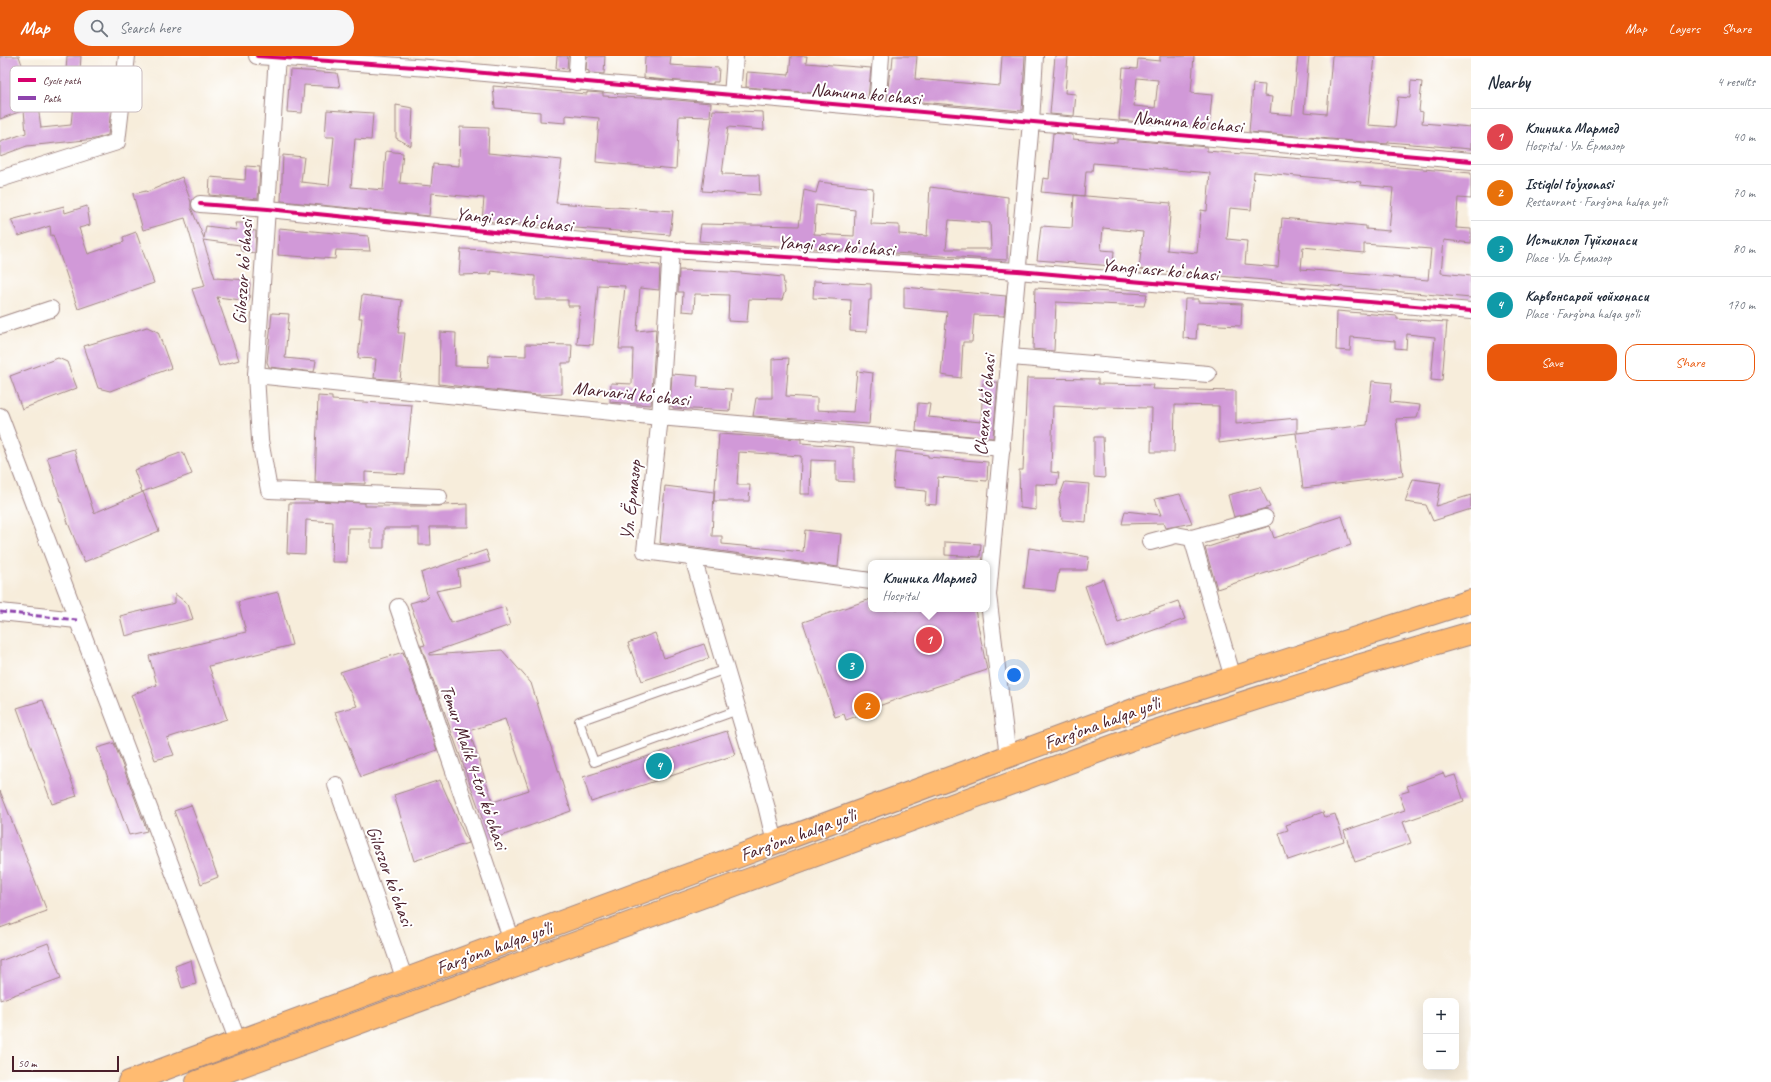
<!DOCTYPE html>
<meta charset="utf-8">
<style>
:root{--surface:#fff;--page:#f6f6f7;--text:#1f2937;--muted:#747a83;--line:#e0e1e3;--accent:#ea580c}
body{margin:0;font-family:Caveat,sans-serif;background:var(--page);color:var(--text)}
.controls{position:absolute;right:12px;bottom:12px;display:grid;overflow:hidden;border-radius:8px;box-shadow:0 4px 16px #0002}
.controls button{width:36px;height:36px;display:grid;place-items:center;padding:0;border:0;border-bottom:1px solid var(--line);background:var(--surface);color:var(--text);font:20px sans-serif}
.scale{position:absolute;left:12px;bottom:10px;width:107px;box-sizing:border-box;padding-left:4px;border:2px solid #4a1f2b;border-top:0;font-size:11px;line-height:14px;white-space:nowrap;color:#4a1f2b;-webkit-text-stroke:3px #fff;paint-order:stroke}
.you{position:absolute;left:1014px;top:619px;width:14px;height:14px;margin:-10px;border:3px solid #fff;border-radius:50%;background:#1a73e8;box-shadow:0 0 0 6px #1a73e833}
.badge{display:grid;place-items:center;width:26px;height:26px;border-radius:50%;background:var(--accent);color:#fff;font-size:13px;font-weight:700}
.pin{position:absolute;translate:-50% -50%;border:2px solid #fff;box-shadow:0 1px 4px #0006}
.popup{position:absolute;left:868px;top:504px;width:122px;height:52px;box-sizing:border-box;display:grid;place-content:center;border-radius:8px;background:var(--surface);filter:drop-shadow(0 1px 3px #0005);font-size:13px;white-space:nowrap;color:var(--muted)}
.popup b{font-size:15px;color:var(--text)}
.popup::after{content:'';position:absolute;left:50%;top:100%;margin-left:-8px;border:8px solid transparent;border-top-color:var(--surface)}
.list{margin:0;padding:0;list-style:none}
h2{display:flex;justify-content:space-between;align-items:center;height:52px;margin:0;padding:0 16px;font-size:17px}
h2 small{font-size:13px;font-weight:400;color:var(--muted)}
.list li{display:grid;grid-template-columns:26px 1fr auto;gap:12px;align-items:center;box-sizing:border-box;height:56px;padding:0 16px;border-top:1px solid var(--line)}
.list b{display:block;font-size:15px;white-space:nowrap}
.list p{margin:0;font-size:13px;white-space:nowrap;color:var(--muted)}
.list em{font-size:13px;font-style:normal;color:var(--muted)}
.actions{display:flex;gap:8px;padding:12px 16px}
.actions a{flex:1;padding:9px 0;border:1px solid var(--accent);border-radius:12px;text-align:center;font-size:14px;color:var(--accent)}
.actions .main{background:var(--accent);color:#fff}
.icon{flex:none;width:22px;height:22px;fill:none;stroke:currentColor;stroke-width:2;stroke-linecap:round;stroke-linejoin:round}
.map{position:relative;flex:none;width:1471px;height:1026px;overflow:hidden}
header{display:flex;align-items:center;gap:24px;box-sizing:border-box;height:56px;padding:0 20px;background:var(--accent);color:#fff}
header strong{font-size:19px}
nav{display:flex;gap:22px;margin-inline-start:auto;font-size:14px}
.search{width:280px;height:36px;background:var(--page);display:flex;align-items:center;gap:10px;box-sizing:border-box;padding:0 14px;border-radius:22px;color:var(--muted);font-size:15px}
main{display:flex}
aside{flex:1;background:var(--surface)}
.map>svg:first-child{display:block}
.building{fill:#d199d8;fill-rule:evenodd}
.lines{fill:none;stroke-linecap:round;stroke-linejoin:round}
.lane-casing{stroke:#a08683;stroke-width:10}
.street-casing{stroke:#a08683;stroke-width:18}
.highway-casing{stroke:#a08683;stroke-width:24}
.lane{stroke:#fff;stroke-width:8}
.street{stroke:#fff;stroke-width:16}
.highway{stroke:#ffbb71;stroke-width:22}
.quiet{stroke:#8e44ad;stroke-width:3;stroke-dasharray:6 3;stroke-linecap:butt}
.cycleway-casing{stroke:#fff;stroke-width:6}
.cycleway{stroke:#d6006c;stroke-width:4}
.labels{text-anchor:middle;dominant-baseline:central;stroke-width:4;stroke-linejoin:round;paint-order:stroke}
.street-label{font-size:19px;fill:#4a1f2b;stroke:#fff}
.key{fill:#fff;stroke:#c9bcbf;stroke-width:1}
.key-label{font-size:11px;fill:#4a1f2b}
</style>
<header>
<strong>Map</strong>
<div class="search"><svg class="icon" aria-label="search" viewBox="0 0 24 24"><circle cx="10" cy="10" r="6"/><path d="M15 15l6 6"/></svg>Search here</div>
<nav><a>Map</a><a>Layers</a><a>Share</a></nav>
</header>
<main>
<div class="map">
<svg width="1471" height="1026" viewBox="0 0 1471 1026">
<rect width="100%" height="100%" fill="#fff"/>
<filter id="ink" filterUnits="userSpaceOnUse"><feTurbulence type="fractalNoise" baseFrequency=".025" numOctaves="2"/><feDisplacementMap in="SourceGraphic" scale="8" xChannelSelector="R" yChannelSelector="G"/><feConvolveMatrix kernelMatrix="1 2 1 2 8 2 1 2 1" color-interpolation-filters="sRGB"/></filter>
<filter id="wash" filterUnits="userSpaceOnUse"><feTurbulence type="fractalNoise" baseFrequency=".012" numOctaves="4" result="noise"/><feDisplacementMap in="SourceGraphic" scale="16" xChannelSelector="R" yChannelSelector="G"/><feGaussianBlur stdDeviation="0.9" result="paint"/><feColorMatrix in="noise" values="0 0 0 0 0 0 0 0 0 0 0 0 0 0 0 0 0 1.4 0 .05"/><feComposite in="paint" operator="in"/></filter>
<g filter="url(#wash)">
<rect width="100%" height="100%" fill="#f7eddb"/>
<g id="blocks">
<!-- building -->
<g class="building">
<path d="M0 0H19L31 34 65 30 67 0H81L80 15 115 18 111 52H109L110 62 108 79 95 83 27 90 0 100V86L26 77 24 54 0 63ZM73 47 71 69 41 72 38 50Z"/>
<polygon points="557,0 568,0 567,13 556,12"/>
<polygon points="587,0 605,0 604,18 589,17 589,15 586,14"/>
<polygon points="645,0 671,0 670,9 719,12 718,26 713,26 713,28 644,22"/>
<polygon points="791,0 807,0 806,7 871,12 868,42 746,31 747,16 789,19"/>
<polygon points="893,0 917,0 915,23 1000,30 1002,0 1025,0 1022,55 887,43 890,13 892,13"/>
<polygon points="1055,0 1068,0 1065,37 1076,38 1074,60 1050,58"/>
<path d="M1160 0H1194L1191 37 1212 39 1209 72 1119 64 1123 12 1137 13 1138 3 1160 5ZM1137 22 1158 24 1155 52 1134 50Z"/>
<polygon points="1298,0 1309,0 1304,56 1327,58 1332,0 1375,0 1368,69 1395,71 1398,41 1410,42 1411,25 1422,26 1419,55 1423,56 1422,67 1471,71 1471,93 1388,86 1388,88 1249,76 1253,28 1265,29 1264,40 1272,41 1270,57 1292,59"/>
<polygon points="290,14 337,17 340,31 304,29 302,57 287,56"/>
<polygon points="493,30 587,38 587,36 603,37 603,40 642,42 642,41 711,47 710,61 679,60 676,113 596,106 599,62 566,59 566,67 540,65 540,56 495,52"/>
<polygon points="396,49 413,52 411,90 396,82"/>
<polygon points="327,54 373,57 371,84 355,83 351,131 383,134 386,95 403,97 400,127 431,130 433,108 459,110 460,71 489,72 488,97 562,104 556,147 673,155 670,179 482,165 484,142 431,137 429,160 281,145 283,99 304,101 301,126 329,129 334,81 325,81"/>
<polygon points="713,54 763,56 764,74 728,71 722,118 759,119 760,139 702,135"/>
<path d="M1053 77 1073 79V83L1117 87V83L1207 91V95L1471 117V143L1458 142 1456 172 1471 173V187L1444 184 1441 217 1471 220V242L1139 213 1143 176 1103 172 1101 194 1114 195 1113 210 1037 204 1041 170 1072 172 1074 139 1171 147 1167 194 1197 197 1201 154 1207 155 1210 117 1093 107 1092 115H1086L1084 140 1041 136 1043 122 1049 123ZM1254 116 1361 126 1360 129 1393 132 1389 175 1366 173V170L1282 162 1278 211 1245 208 1247 185 1227 183 1230 152 1251 154ZM1364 188 1431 193 1428 224 1301 213 1303 191 1364 197Z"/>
<polygon points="246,110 260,111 258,143 209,139 210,121 245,124"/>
<polygon points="182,121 191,146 191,152 204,182 206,170 237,174 235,167 249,167 249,174 256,175 255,197 241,195 240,189 203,184 215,222 250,224 249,245 217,241 239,304 219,310 192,233 205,230 185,162 143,174 133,138 146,135 147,136"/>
<path d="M819 126 873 132 871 168 899 169V178L927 180 930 131 1008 141 1007 204 699 185 701 168 799 170 804 134 816 137ZM816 149 855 154 854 180 814 178ZM949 164 990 167 991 193H946Z"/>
<polygon points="64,150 65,157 87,150 90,169 79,172 88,198 124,186 123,181 136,176 154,227 78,253 53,179 51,180 50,170 19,180 11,164"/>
<polygon points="279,172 368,180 370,195 336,194 335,203 278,199"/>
<polygon points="461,193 491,194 582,204 621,206 660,209 659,234 640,232 637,275 656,273 651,349 610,346 611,327 632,328 633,293 619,293 625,230 598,229 593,289 577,288 580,250 568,250 568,244 535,244 535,220 491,215 492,218 459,219"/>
<polygon points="679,214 730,216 783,221 785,235 782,244 749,243 747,266 728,265 729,239 695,238 694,256 682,255 683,236 678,236"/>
<polygon points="814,225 871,228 871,244 869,244 867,276 850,275 851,244 813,242"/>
<polygon points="904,231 1006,240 1004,260 974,259 972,286 963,286 961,322 941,319 947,256 904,252"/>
<polygon points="1035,232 1056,233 1147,238 1144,250 1056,246 1054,295 1033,293"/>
<polygon points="362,239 402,244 398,277 405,277 400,324 374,322 376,303 358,302 362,262 359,262"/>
<polygon points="1185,243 1198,243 1198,246 1242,248 1241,270 1197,268 1196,283 1183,282"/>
<polygon points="1337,255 1397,260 1397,263 1447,266 1442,325 1431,324 1435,281 1407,278 1406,293 1395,292 1395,285 1351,281 1350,295 1336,294"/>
<polygon points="272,257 289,258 285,302 316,305 314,316 269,311 267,306"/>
<polygon points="147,271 158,276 171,312 110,335 98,332 84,290"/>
<polygon points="440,276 456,277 455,310 488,311 489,299 526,300 526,288 572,289 571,307 562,307 562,338 537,339 439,328"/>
<polygon points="58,302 67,306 77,332 22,353 10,320"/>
<polygon points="789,302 786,340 817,342 817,354 853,356 857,315 873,317 869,368 753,360 756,342 772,342 772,303"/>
<polygon points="672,318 698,320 697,331 732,333 730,355 673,352 673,350 670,350"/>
<polygon points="1027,322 1098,323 1098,328 1153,329 1152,333 1236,335 1236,368 1297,362 1297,377 1367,369 1372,325 1392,327 1390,346 1420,349 1417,362 1396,363 1403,420 1303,432 1296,377 1219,387 1219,350 1175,349 1174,396 1151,396 1152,352 1098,351 1098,352 1053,350 1051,416 1059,417 1057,429 1036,428 1036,454 1020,452 1019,414 1023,414"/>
<polygon points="998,326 993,382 916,375 918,347 930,348 928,361 981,366 983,327"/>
<polygon points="318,340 332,341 332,344 412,349 405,418 365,416 365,428 315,426"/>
<polygon points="719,378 801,383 801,387 854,391 854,426 836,425 836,405 811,404 810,438 800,438 801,400 739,396 737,429 750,429 749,445 714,445"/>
<polygon points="1094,381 1103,381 1105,422 1094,421"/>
<polygon points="74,393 94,457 143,436 159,475 84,506 68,467 47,401"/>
<polygon points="896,395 928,399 928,401 988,406 987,425 938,421 936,449 925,448 926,435 893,432"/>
<polygon points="183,396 192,418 142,436 134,414"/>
<polygon points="1413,423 1441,427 1436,450 1471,439 1471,453 1433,465 1426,449 1405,446"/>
<polygon points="1065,426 1089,428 1086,466 1062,464 1059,442"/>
<polygon points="665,430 714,436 712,480 722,480 722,488 803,496 805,474 841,478 838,511 660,487"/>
<polygon points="1260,431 1270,451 1234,461 1228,439"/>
<polygon points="1180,438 1192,467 1166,472 1164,467 1122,468 1125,455 1161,459 1155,443"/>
<polygon points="314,445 365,447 365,450 439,450 444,449 468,448 468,471 430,471 431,489 419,489 419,472 384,472 384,492 371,492 371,472 348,472 347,506 332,506 333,466 306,464 305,498 287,497 289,447 314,447"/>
<polygon points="1342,460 1351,489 1217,533 1205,492 1239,481 1239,479 1270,470 1274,482"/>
<polygon points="945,486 981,488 980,501 945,499"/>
<polygon points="1029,492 1089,501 1087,514 1059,514 1055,535 1024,532"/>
<path d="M486 494 490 506 458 514 460 530 436 535 451 567 505 551 510 569 430 597V599L502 594 531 627 571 755 490 784 421 590 425 589 410 547 428 542 421 517ZM505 663 529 734 493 746 469 675Z"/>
<polygon points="1103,523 1118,566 1178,545 1185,563 1106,591 1085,530"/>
<polygon points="278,536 292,589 209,610 227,663 167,682 174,699 155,704 131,639 157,629 149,600 246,576 238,546"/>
<polygon points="175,538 188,548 193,563 125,580 120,560 175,547"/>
<polygon points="871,543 871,553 975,554 987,614 895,644 879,650 879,652 846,664 844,658 835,661 803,566"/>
<polygon points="655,577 664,602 704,588 709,602 642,625 628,587"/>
<polygon points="403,596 437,694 361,721 335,656 357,650 340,616"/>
<polygon points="43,644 77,740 52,748 17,652"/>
<polygon points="727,675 735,699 591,746 583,721"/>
<polygon points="114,687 130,729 147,775 129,779 97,692"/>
<polygon points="1443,717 1445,722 1455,719 1464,745 1403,766 1411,787 1355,806 1344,775 1405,754 1399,738 1409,735 1407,730"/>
<polygon points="440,724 468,787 414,805 394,739"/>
<polygon points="0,735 47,855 0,872"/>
<polygon points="191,749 218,821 201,828 174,755"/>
<polygon points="1323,756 1325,761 1335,758 1344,785 1288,804 1279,777 1288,774 1286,769"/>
<polygon points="48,887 61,922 0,944 0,905"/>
<polygon points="191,904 196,928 182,932 175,910"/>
</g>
</g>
</g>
<g filter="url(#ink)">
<use href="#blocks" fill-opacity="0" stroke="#a08683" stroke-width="1"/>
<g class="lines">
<defs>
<polyline id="lane" points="726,613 579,665 594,706 738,654"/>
<g id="street">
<polyline points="257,0 429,12 1471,105"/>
<polyline points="277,0 256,319 260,384 269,434 439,441"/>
<polyline points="576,26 578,0"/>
<polyline points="732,40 735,0"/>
<polyline points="877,53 881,0"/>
<polyline points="0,123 117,86 127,0"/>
<polyline points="200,148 268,153 671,194 1018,215 1471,255"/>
<polyline points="671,194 660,361 645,495 871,525"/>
<polyline points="0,270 51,253"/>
<polyline points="1010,301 1208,318"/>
<polyline points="256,319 660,361 1002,392"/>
<polyline points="0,360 238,986"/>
<polyline points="1150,486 1176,479 1192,482"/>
<polyline points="693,502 766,749 775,787"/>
<polyline points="398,551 512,885"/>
<polyline points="0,556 77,564"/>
<polyline points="1233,622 1192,482 1265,462"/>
<polyline points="1008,701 988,539 1031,66 1035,0"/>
<polyline points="336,729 405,924"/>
</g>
<g id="highway">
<polyline points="129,1026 1136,653 1471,545"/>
<polyline points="197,1026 1143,679 1361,609 1471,577"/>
</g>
</defs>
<!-- lane casing -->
<use href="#lane" class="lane-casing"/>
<!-- street casing -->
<use href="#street" class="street-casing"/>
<!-- highway casing -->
<use href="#highway" class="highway-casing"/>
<!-- lane -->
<use href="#lane" class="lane"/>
<!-- street -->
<use href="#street" class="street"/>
<!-- highway -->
<use href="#highway" class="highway"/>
<!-- quiet -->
<polyline class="quiet" points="0,556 77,564"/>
<defs>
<g id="cycleway">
<polyline points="257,0 429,12 1471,105"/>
<polyline points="200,148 268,153 671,194 1018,215 1471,255"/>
</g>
</defs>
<!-- cycleway casing -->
<use href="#cycleway" class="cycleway-casing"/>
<!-- cycleway -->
<use href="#cycleway" class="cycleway"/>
</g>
</g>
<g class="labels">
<!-- street labels -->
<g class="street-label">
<text transform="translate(866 38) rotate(5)">Namuna koʻchasi</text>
<text transform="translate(1188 66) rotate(5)">Namuna koʻchasi</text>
<text transform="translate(514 164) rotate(6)">Yangi asr koʻchasi</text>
<text transform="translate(836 190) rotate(4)">Yangi asr koʻchasi</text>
<text transform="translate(1160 214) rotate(5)">Yangi asr koʻchasi</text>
<text transform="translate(243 216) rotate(-86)">Giloszor koʻchasi</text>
<text transform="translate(631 338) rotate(6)">Marvarid koʻchasi</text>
<text transform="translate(985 349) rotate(-85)">Chexra koʻchasi</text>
<text transform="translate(631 444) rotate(-84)">Ул. Ёрмазор</text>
<text transform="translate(1102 667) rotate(-20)">Farg‘ona halqa yo‘li</text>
<text transform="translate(474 711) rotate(71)">Temur Malik 4-tor koʻchasi</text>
<text transform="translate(798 779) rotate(-20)">Farg‘ona halqa yo‘li</text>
<text transform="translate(390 820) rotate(70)">Giloszor koʻchasi</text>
<text transform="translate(494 892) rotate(-20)">Farg‘ona halqa yo‘li</text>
</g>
</g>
<!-- legend -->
<rect x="10" y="10" width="132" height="46" rx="6" class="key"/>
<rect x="18" y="22" width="18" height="4" fill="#d6006c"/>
<rect x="18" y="40" width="18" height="4" fill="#8e44ad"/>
<g class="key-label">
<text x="43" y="28">Cycle path</text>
<text x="43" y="46">Path</text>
</g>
</svg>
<div class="controls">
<button>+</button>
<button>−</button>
</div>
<div class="scale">50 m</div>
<div class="you"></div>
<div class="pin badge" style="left:929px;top:584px;background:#e0444e">1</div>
<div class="popup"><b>Клиника Мармед</b>Hospital</div>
<div class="pin badge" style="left:867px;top:650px;background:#e8710a">2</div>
<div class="pin badge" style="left:851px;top:610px;background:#0f9aa8">3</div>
<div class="pin badge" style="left:659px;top:710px;background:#0f9aa8">4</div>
</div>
<aside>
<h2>Nearby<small>4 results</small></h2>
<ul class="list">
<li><span class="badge" style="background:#e0444e">1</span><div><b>Клиника Мармед</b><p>Hospital · Ул. Ёрмазор</p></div><em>40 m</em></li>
<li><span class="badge" style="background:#e8710a">2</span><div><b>Istiqlol to’yxonasi</b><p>Restaurant · Farg‘ona halqa yo‘li</p></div><em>70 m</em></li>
<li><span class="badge" style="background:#0f9aa8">3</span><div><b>Истиклол Туйхонаси</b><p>Place · Ул. Ёрмазор</p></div><em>80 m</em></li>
<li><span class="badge" style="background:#0f9aa8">4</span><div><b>Карвонсарой чойхонаси</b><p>Place · Farg‘ona halqa yo‘li</p></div><em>170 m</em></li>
</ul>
<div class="actions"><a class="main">Save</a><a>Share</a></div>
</aside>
</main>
